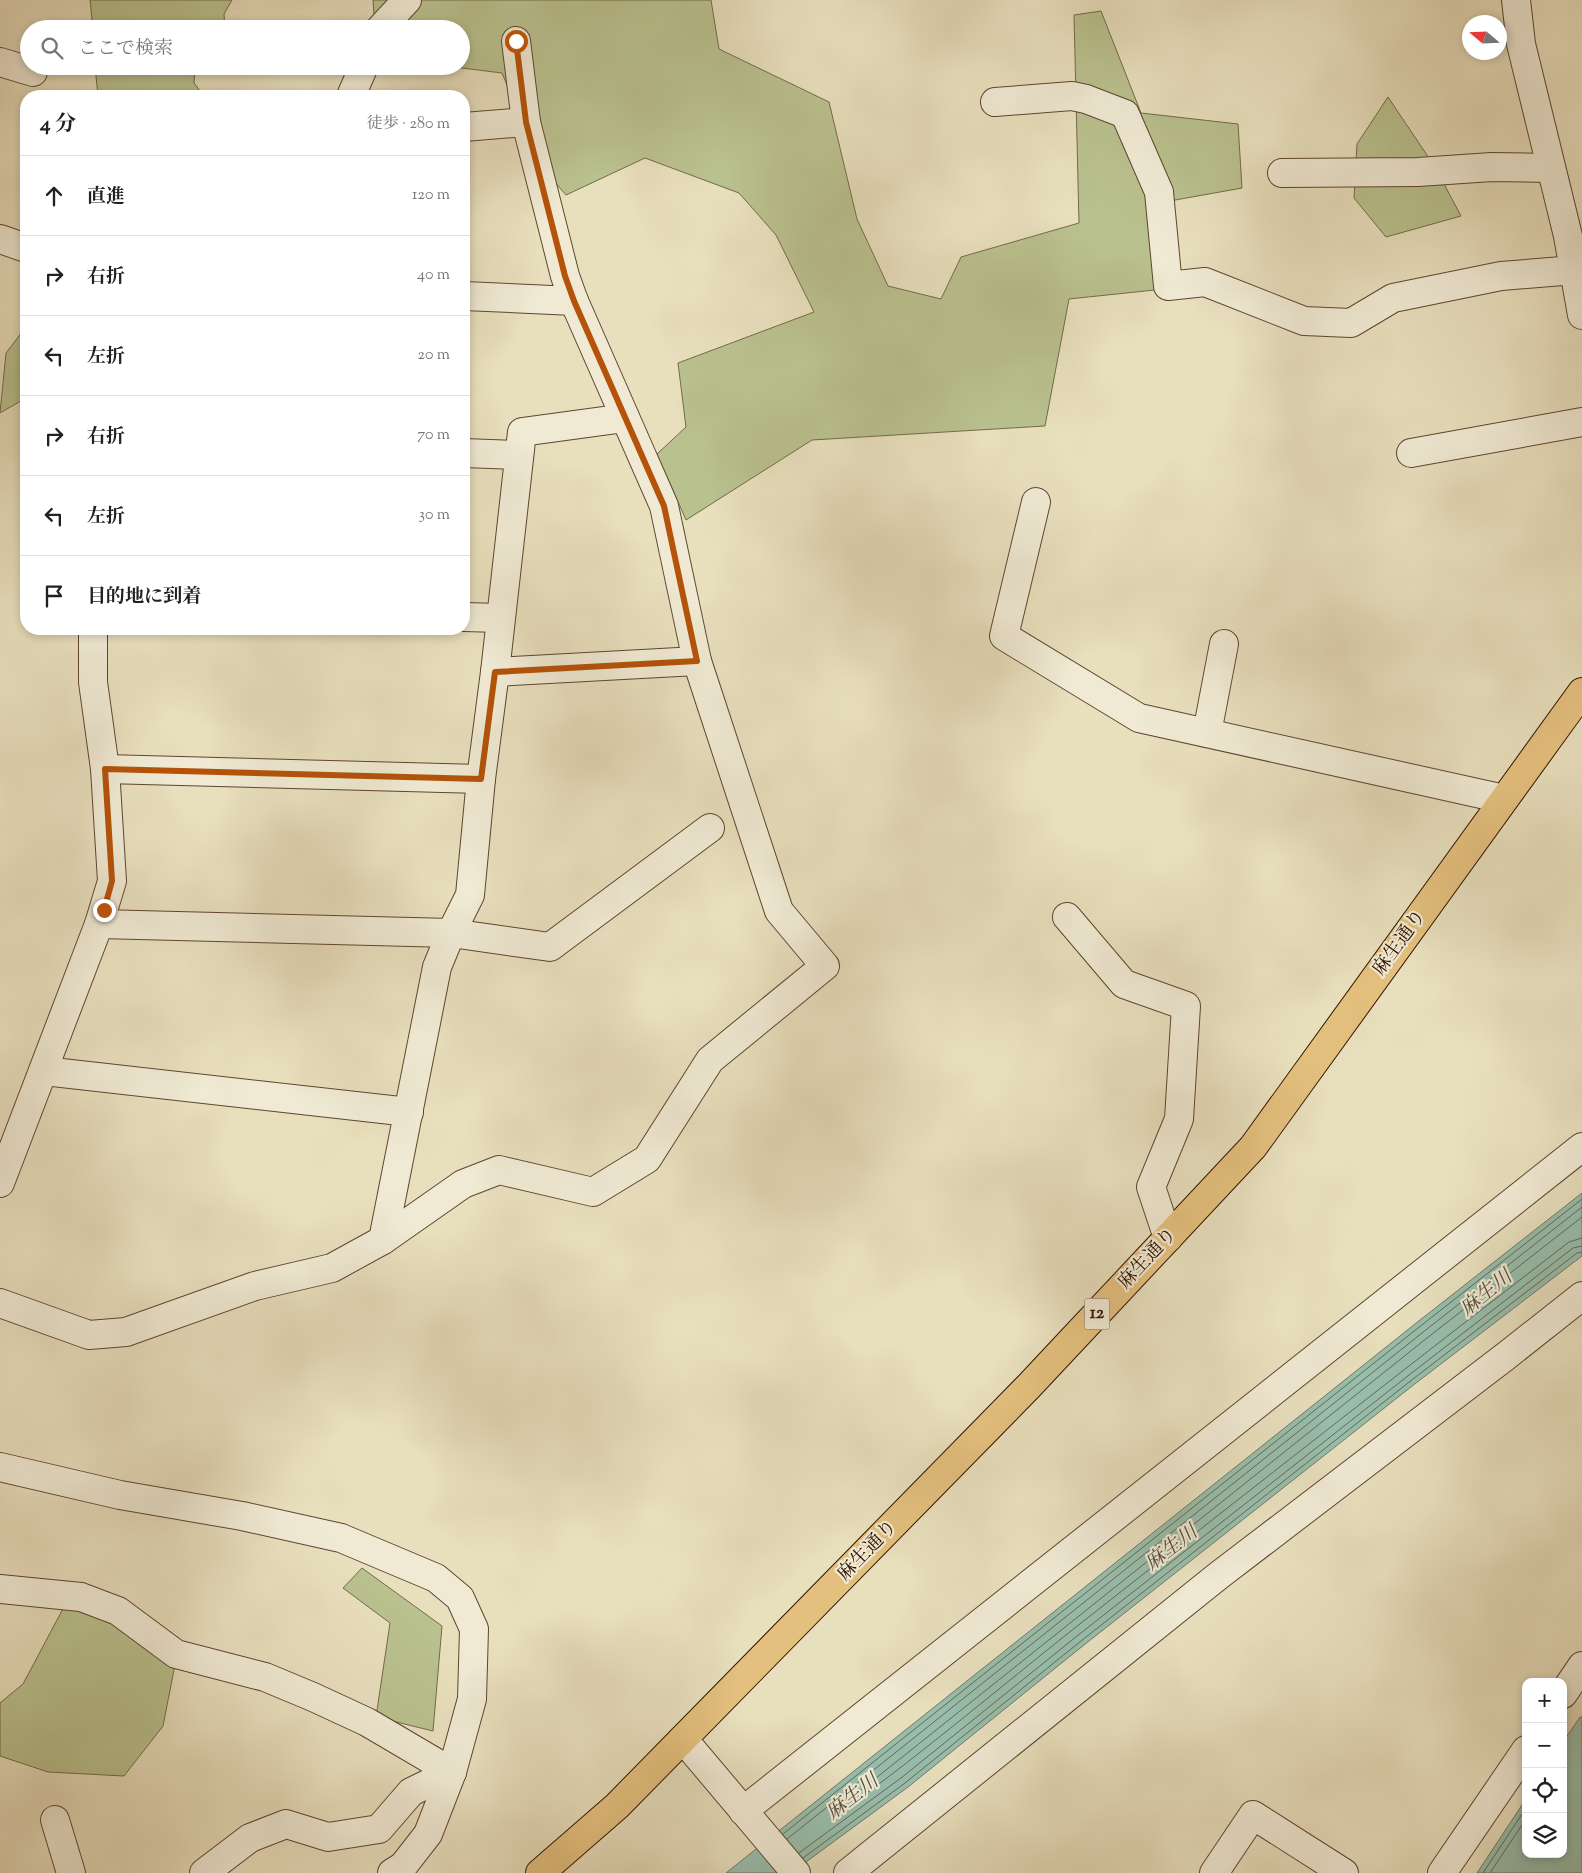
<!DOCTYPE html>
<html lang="ja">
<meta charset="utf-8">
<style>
:root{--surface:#fff;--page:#f2f2f2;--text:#202124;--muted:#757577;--line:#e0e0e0}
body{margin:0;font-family:"Sorts Mill Goudy","Noto Serif JP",serif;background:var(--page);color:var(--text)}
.controls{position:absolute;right:15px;bottom:15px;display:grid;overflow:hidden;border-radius:10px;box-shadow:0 2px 8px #0003}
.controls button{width:45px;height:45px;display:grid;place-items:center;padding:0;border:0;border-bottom:1px solid var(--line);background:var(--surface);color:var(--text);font:25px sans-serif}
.compass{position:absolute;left:1462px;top:15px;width:45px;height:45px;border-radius:50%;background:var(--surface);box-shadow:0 2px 8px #0003;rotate:289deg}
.stop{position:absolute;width:15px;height:15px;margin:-11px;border:4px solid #b45309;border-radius:50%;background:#fff}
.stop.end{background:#b45309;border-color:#fff;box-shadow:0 1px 5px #0008}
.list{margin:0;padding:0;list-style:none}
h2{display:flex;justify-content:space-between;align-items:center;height:65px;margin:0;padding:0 20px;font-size:21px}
h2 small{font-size:16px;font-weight:400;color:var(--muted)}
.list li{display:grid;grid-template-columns:32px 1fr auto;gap:15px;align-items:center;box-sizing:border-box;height:80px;padding:0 20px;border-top:1px solid var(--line)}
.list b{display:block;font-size:19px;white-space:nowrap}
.list em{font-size:16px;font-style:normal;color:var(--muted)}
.icon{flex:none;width:28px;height:28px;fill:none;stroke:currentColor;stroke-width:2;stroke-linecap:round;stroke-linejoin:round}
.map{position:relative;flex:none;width:1582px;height:1873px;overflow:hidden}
.search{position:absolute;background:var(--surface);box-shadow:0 2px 8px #0003;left:20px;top:20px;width:450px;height:55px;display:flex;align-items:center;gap:12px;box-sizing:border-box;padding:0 18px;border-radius:28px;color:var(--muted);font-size:19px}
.panel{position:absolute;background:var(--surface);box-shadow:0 2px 8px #0003;left:20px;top:90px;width:450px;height:545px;border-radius:20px}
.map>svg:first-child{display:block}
.green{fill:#b9c18e;stroke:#756a48}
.water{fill:#98bdab;stroke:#6f7967}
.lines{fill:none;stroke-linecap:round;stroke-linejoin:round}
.shore{stroke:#646856;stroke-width:1}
.minor-casing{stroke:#5f4530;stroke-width:30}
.major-casing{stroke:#311201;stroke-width:30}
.minor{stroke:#f0ead4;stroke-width:28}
.major{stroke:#e4c07e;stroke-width:28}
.route{stroke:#b45309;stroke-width:6}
.labels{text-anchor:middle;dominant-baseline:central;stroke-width:4.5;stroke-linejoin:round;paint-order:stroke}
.shield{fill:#f0ead4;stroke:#6a5340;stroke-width:1}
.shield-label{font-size:18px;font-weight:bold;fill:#311201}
.street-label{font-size:19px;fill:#311201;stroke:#f0ead4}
.water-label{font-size:20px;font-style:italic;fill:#554e3c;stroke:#f0ead4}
</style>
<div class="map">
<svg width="1582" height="1873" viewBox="0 0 1582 1873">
<rect width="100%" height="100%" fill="#e8dfbd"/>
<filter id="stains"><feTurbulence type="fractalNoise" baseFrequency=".004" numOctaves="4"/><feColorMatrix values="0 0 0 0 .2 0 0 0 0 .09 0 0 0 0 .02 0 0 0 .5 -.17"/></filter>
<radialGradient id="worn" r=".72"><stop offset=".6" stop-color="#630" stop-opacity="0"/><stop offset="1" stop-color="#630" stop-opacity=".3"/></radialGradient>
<!-- green -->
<g class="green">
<polygon points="90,0 232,0 224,14 225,29 93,29"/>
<polygon points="373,0 711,0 719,49 829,102 857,219 888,286 941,299 961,257 1079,223 1074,15 1101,11 1141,113 1238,124 1242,188 1153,204 1164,289 1069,299 1045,426 812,440 686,520 657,454 686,427 678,363 814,312 776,235 739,193 645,158 566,195 540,165 502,73 446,66 461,66 461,29 375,29"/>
<polygon points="95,66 195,66 194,83 204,96 98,96"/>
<polygon points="1388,97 1435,167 1461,216 1386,237 1354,198 1357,144"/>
<polygon points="26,327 26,398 0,413 6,353"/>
<polygon points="362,1568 442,1626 433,1731 376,1717 390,1623 343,1588"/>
<polygon points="75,1586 179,1644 163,1726 124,1776 48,1772 0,1756 0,1703 23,1684"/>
</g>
<!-- water -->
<g class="water">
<polygon points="1582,1193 1582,1256 1416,1383 1084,1645 908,1787 791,1873 726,1873 1415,1324"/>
<polygon points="1580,1717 1582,1717 1582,1873 1477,1873 1526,1799 1526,1854 1563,1854 1563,1742"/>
</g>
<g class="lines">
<!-- shore -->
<g class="shore">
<path d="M1582 1217 1427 1338 841 1806V1809L844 1810C924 1752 999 1688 1076 1627 1240 1498 1404 1369 1569 1242L1582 1238"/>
<polyline points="783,1834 1418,1328 1582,1199"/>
<polyline points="787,1839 1422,1333 1582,1207"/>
<polyline points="799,1853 901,1778 1077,1636 1409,1375 1573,1248 1582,1246"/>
<polyline points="803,1858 905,1783 1081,1641 1413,1379 1577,1253 1582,1252"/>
<polyline points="1483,1873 1526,1808"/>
<polyline points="1490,1873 1526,1819"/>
</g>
<defs>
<g id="minor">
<polyline points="1516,0 1521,44 1568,236 1582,315"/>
<polyline points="380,29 407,0"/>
<polyline points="516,41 526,122"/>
<polyline points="0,62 33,72"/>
<polyline points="351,96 364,66"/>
<polyline points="995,102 1072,96 1086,99 1125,114 1159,192 1168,286 1205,282 1304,321 1351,323 1393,298 1501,276 1575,270"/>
<polyline points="1282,173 1418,172 1492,167 1551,168"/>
<polyline points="0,239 26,248"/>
<polyline points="464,296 574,301"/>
<polyline points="464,453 519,455"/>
<polyline points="1411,453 1582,422"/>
<polyline points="1036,502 1004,636 1139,718 1504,799"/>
<polyline points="464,617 500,618"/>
<polyline points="495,672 697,661"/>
<polyline points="1207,733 1224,644"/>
<polyline points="105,769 481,779"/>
<polyline points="1067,917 1124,984 1186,1006 1179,1119 1151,1187 1168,1238"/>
<polyline points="99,924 451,933 550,947 710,828"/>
<polyline points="44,1071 409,1112"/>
<polyline points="0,1183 99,924 112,881 105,769 93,682 93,629"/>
<polyline points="383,1240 463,1184 499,1170 593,1192 647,1159 710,1060 825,966 779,911 697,661 664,506 574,301 565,276 526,122 464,127"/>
<polyline points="0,1303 89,1335 126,1332 255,1286 332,1268 383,1240 437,967 451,933 470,895 481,779 495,672 522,432 625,418"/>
<polyline points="0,1467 120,1495 242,1516 341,1538 436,1578 460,1598 474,1629 472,1699 452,1772 428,1834 403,1866 392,1873"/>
<polyline points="0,1589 81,1597 118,1611 176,1654 265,1677 313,1697 367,1722 452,1772"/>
<polyline points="1563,1694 1582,1666"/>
<polyline points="683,1739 796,1873"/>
<polyline points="743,1811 1582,1147"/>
<polyline points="55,1820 71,1873"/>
<polyline points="204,1873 250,1838 286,1824 328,1837 379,1829 411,1792 452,1772"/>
<polyline points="848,1873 1218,1576 1506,1356 1582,1296"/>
<polyline points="1214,1873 1253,1815 1344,1873"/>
<polyline points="1442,1873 1526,1750"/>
</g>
<polyline id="major" points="540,1873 617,1806 1029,1386 1253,1147 1582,692"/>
</defs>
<!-- minor casing -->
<use href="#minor" class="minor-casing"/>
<!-- major casing -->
<use href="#major" class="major-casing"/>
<!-- minor -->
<use href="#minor" class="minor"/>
<!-- major -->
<use href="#major" class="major"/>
</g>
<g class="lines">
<!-- route -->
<polyline class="route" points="104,910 112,881 105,769 481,779 495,672 697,661 664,506 574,301 565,276 526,122 516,41"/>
</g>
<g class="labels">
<!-- shield labels -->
<rect class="shield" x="1084.5" y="1298.5" width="25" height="31" rx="4"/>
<g class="shield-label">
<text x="1097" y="1314">12</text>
</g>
<!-- street labels -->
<g class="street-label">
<text transform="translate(1400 943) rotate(-54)">麻生通り</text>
<text transform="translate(1148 1259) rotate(-47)">麻生通り</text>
<text transform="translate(868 1551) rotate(-46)">麻生通り</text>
</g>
<!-- water labels -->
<g class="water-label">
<text transform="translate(1487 1294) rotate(-39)">麻生川</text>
<text transform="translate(1172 1549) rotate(-38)">麻生川</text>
<text transform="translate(853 1798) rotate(-38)">麻生川</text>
</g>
</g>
<rect width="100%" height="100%" filter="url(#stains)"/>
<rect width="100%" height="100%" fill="url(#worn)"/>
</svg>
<div class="controls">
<button>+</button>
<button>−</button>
<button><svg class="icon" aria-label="locate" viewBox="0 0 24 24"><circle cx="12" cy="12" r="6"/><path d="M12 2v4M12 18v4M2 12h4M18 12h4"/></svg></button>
<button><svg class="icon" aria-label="layers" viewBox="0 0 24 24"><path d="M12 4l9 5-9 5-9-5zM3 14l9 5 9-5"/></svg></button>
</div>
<svg class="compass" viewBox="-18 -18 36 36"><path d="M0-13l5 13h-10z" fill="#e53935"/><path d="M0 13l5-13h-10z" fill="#757577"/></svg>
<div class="stop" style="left:516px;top:41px"></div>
<div class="stop end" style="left:104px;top:910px"></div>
<div class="search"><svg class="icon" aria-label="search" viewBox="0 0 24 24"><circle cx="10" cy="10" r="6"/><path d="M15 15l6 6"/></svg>ここで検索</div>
<section class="panel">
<h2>4 分<small>徒歩 · 280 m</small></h2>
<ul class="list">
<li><svg class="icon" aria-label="ahead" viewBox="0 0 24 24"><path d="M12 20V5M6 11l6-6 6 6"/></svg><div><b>直進</b></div><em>120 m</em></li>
<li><svg class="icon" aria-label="right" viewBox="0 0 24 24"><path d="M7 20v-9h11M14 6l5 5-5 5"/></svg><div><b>右折</b></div><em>40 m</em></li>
<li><svg class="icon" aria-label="left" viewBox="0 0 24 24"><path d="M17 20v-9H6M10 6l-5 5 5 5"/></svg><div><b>左折</b></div><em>20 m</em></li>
<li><svg class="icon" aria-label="right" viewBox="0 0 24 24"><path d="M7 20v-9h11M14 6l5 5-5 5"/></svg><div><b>右折</b></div><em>70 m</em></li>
<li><svg class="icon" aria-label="left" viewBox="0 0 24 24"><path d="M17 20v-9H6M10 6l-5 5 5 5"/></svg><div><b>左折</b></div><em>30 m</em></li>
<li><svg class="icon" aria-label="arrive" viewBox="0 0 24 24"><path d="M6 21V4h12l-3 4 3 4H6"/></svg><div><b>目的地に到着</b></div></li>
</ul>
</section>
</div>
